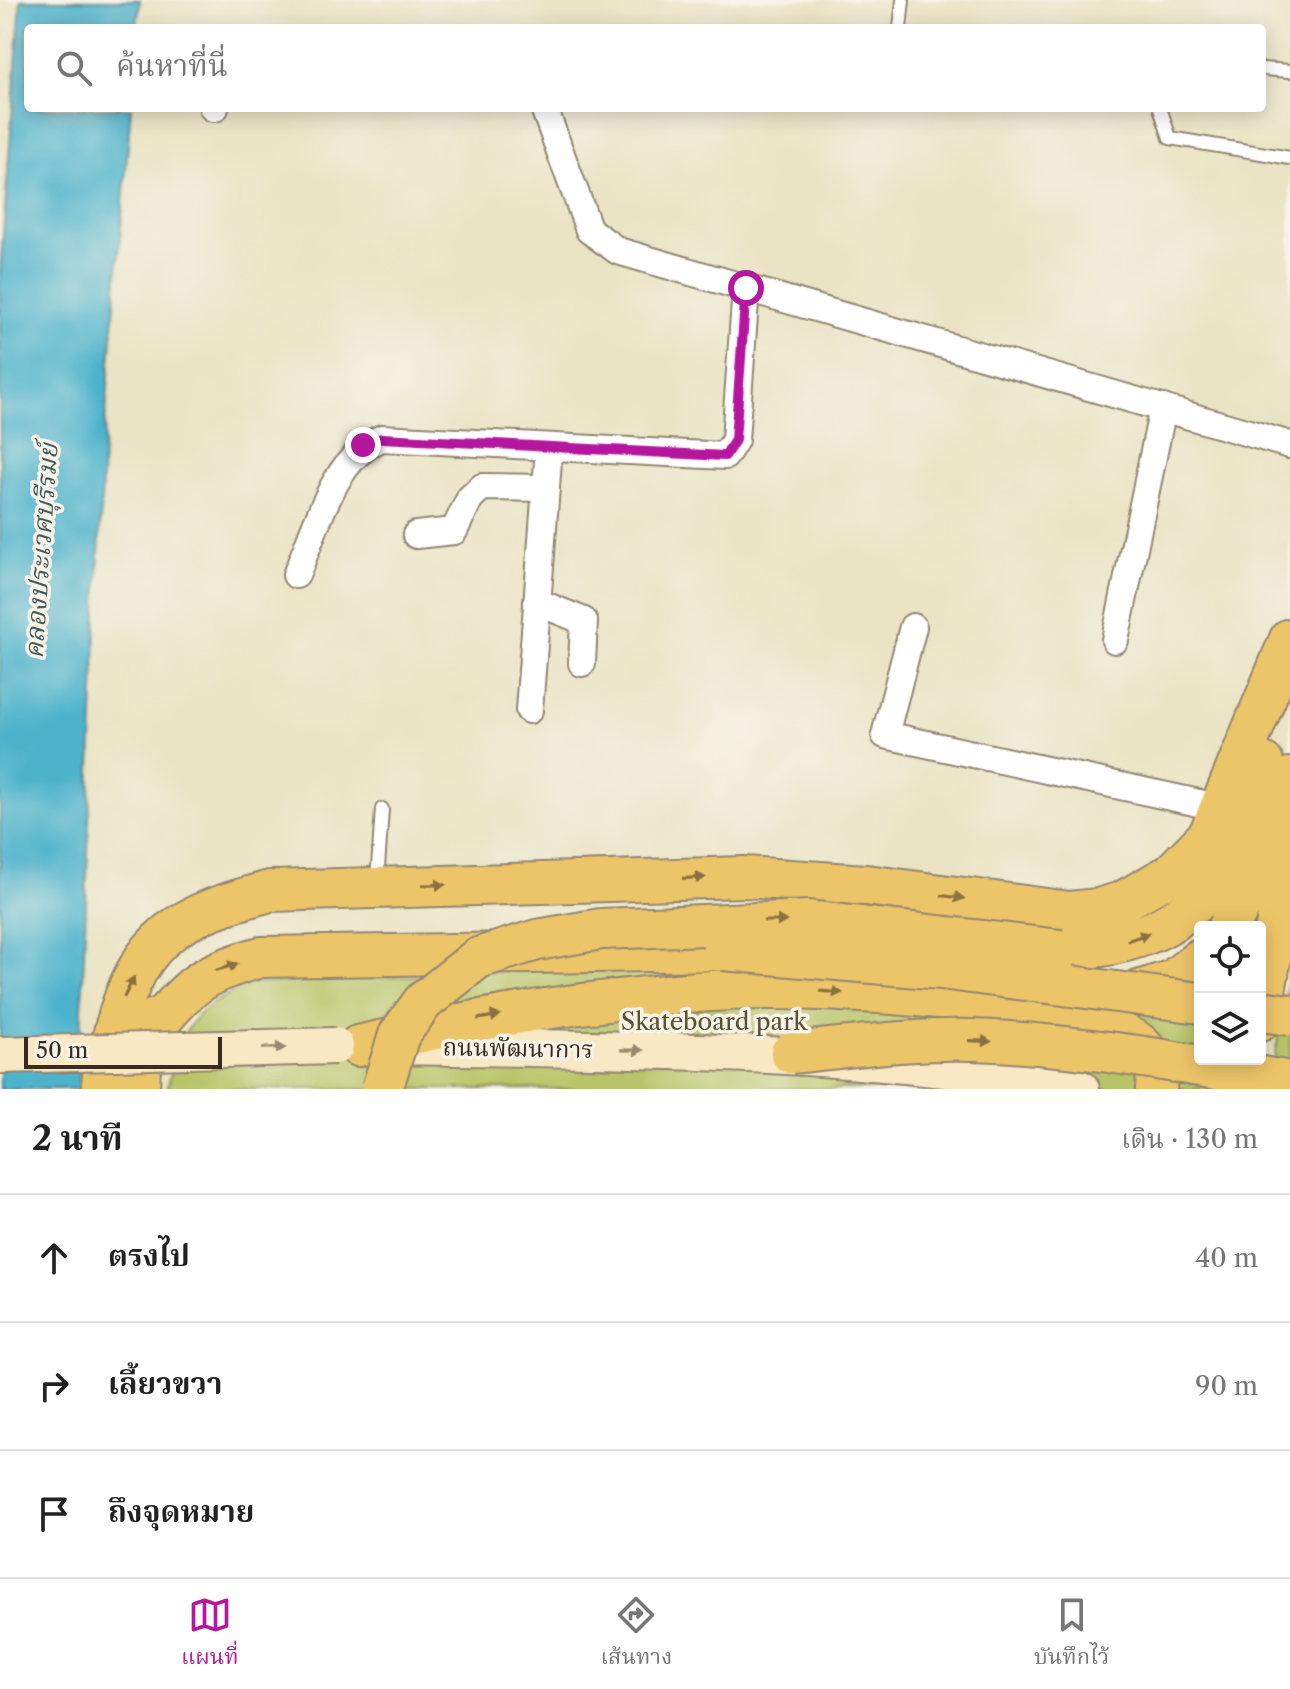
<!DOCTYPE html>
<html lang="th">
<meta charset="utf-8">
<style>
:root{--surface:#fff;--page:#f2f2f2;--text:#222;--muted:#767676;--line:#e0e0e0;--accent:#b5179e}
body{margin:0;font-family:"Libre Caslon Text","Noto Serif Thai",serif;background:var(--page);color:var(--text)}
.controls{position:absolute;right:24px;bottom:24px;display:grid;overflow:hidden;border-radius:8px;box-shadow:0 4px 20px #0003}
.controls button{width:72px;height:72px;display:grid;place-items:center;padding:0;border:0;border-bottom:2px solid var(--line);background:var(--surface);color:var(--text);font:40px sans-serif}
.scale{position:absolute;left:24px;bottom:20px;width:198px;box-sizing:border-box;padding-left:8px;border:4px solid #3b2a1e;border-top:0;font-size:22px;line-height:28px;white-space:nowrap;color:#3b2a1e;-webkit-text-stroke:6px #f7f3e8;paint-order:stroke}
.stop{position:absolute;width:24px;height:24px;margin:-18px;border:6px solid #b5179e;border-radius:50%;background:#fff}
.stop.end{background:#b5179e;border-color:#fff;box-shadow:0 2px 8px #0008}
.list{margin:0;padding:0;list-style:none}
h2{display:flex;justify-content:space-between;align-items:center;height:104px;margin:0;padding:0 32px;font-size:34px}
h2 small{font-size:26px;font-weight:400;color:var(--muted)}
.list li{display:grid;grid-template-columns:52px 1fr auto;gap:24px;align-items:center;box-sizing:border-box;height:128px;padding:0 32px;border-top:2px solid var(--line)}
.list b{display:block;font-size:30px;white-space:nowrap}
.list em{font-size:26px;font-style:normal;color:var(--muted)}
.icon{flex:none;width:44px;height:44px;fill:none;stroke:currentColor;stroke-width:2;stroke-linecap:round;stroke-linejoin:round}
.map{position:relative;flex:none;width:1290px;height:1089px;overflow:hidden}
.search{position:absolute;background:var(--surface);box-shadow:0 4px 20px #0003;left:24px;right:24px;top:24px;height:88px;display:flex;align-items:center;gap:20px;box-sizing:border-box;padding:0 28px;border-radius:8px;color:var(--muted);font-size:30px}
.sheet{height:488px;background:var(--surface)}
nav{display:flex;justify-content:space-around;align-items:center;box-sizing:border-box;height:112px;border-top:2px solid var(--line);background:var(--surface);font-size:22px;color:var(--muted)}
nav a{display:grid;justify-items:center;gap:4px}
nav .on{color:var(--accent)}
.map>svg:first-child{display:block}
.green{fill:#b7c567;stroke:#797842;stroke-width:2}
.water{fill:#4eb3cc;stroke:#446e75;stroke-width:2}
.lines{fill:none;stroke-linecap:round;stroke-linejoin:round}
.lane-casing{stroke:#928671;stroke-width:16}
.street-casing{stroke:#928671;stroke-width:30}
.secondary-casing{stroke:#928671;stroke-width:40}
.primary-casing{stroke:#928671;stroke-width:44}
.lane{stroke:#fff;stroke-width:12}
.street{stroke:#fff;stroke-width:26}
.secondary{stroke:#f8e8c3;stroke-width:36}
.primary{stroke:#edc569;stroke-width:40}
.secondary-bridge-casing{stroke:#928671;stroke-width:40;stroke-linecap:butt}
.primary-bridge-casing{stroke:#928671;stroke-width:44;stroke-linecap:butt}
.secondary-bridge{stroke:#f8e8c3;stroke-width:36}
.primary-bridge{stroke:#edc569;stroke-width:40}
.oneway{fill:#8b7040}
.oneway2{fill:#9a8970}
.route{stroke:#b5179e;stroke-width:10}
.labels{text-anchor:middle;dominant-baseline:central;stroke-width:7;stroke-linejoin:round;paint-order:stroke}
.park-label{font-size:24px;fill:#5a5130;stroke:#f7f3e8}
.street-label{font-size:24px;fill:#3b2a1e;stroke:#f7f3e8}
.water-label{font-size:26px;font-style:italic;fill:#425a5b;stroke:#f7f3e8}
</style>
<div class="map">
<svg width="1290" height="1089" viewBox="0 0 1290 1089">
<rect width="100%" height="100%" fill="#f7f3e8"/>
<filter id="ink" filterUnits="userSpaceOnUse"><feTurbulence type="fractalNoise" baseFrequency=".0125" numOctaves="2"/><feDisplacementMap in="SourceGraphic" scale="16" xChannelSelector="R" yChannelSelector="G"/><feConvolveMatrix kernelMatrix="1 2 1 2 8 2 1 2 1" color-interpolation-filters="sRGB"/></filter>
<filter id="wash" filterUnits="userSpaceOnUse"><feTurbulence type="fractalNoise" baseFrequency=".006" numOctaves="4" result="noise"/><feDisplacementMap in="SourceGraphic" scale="32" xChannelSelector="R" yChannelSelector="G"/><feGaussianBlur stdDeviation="1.8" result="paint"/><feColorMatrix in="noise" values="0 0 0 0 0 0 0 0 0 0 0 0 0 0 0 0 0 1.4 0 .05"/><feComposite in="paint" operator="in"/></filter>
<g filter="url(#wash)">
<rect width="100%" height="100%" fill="#eae3c4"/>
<!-- green -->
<g class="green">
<path d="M723 950 1200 975V1059L1221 1089H167C183 1026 188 1013 248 984L508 971Z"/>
<polygon points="1290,969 1290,1054 1284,1089 1269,1089"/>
</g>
<!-- water -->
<polygon class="water" points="21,0 140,0 137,28 28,28 28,108 131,108 103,449 79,1089 0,1089 0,274"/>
</g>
<g filter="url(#ink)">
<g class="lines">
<defs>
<g id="lane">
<polyline points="900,28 903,0"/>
<polyline points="1262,69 1290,71"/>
<polyline points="1160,108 1170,138 1290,158"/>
<polyline points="377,883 382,809"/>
</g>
<g id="street">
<polyline points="213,108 215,108"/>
<polyline points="544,108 589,230 618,251 1290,445"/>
<polyline points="416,535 454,531 470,498 482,487 546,488"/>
<path d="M296 575C316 529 333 457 382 438L725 456 735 440 746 288"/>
<polyline points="537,602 584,621 582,663"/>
<polyline points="913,627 885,735 1222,808"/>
<polyline points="1115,640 1163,408"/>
<polyline points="529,710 549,448"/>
</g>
<path id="secondary" d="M397 1046C627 1050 855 1048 1081 1089"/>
<g id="primary">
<polyline points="1228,927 1265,862 1290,778"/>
<path d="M1061 950C1192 945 1232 881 1263 763"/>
<polyline points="1123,996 1173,980 1200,959"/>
<polyline points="1260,1021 1290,846"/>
<path d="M148 1034C192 986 196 975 261 957L723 950"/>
<path d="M358 1046C435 1028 512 1012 590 1003 652 996 716 988 778 989 846 989 1096 1003 1141 1045 1153 1056 1158 1073 1156 1089"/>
<path d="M102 1089C102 1069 110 1048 115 1029 140 933 181 915 270 891L744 877 866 885 1069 912 1098 909 1122 902 1171 874 1209 835 1290 639"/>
<polyline points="139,1089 140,1065 155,1019"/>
</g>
</defs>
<!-- lane casing -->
<use href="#lane" class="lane-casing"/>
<!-- street casing -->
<use href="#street" class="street-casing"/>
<!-- secondary casing -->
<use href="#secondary" class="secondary-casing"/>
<!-- primary casing -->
<use href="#primary" class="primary-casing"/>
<!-- lane -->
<use href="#lane" class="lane"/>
<!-- street -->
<use href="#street" class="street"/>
<!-- secondary -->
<use href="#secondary" class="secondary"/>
<!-- primary -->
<use href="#primary" class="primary"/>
<defs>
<polyline id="secondary-bridge" points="0,1055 335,1046"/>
<g id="primary-bridge">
<polyline points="723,950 941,969 1200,1003"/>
<polyline points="1260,1011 1290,1015"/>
<path d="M791 1053C852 1047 913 1038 974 1040 1080 1044 1186 1063 1290 1082"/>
<polyline points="382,1089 399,1035 423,1002 478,958 537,940 601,929 809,921 1061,950"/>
</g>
</defs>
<!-- secondary-bridge casing -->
<use href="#secondary-bridge" class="secondary-bridge-casing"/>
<!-- primary-bridge casing -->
<use href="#primary-bridge" class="primary-bridge-casing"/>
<!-- secondary-bridge -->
<use href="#secondary-bridge" class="secondary-bridge"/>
<!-- primary-bridge -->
<use href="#primary-bridge" class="primary-bridge"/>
</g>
<!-- one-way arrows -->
<defs><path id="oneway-solid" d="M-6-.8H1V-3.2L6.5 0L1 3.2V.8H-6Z" transform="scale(2)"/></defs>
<g class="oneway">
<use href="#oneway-solid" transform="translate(694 878) rotate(-2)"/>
<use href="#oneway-solid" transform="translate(434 885) rotate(-1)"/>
<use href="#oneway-solid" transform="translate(953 897) rotate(8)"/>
<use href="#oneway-solid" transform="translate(775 921)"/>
<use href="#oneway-solid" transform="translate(1138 937) rotate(-19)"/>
<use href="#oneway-solid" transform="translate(227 967) rotate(-17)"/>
<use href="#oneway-solid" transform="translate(129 987) rotate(-64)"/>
<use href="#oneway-solid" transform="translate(831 992) rotate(4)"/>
<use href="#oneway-solid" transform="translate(489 1017) rotate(-10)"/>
<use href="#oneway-solid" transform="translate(980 1041) rotate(2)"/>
</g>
<g class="oneway2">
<use href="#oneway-solid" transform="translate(274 1048) rotate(-1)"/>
<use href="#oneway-solid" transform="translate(632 1050) rotate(1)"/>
</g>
</g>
<g class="lines" filter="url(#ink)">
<!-- route -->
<polyline class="route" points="363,445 382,438 725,456 735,440 746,288"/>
</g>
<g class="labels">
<!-- park labels -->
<g class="park-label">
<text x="714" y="1021">Skateboard park</text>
</g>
<!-- street labels -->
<g class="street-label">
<text transform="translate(518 1048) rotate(1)">ถนนพัฒนาการ</text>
</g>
<!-- water labels -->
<g class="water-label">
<text transform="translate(41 551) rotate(-86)">คลองประเวศบุรีรมย์</text>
</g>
</g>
</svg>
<div class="controls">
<button><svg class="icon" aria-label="locate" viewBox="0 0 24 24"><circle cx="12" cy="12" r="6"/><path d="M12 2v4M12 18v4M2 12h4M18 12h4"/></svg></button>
<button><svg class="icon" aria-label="layers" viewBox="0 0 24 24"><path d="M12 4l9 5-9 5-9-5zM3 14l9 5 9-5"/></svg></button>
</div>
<div class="scale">50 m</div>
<div class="stop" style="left:746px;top:288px"></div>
<div class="stop end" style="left:363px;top:445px"></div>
<div class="search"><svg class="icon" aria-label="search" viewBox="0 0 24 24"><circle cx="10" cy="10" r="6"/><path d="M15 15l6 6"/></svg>ค้นหาที่นี่</div>
</div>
<section class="sheet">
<h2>2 นาที<small>เดิน · 130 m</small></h2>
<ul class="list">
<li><svg class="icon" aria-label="ahead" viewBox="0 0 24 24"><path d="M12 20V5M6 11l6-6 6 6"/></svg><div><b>ตรงไป</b></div><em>40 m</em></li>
<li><svg class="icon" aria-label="right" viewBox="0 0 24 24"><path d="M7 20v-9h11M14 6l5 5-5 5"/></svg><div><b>เลี้ยวขวา</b></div><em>90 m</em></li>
<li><svg class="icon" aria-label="arrive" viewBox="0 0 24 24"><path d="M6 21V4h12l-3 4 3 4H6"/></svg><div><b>ถึงจุดหมาย</b></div></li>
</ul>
</section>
<nav>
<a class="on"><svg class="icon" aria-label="map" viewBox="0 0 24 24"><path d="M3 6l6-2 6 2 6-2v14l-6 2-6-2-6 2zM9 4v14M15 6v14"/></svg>แผนที่</a>
<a><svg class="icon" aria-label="directions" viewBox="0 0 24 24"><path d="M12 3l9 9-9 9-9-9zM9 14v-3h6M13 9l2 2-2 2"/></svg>เส้นทาง</a>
<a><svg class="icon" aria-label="saved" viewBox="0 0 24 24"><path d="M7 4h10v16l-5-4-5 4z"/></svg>บันทึกไว้</a>
</nav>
